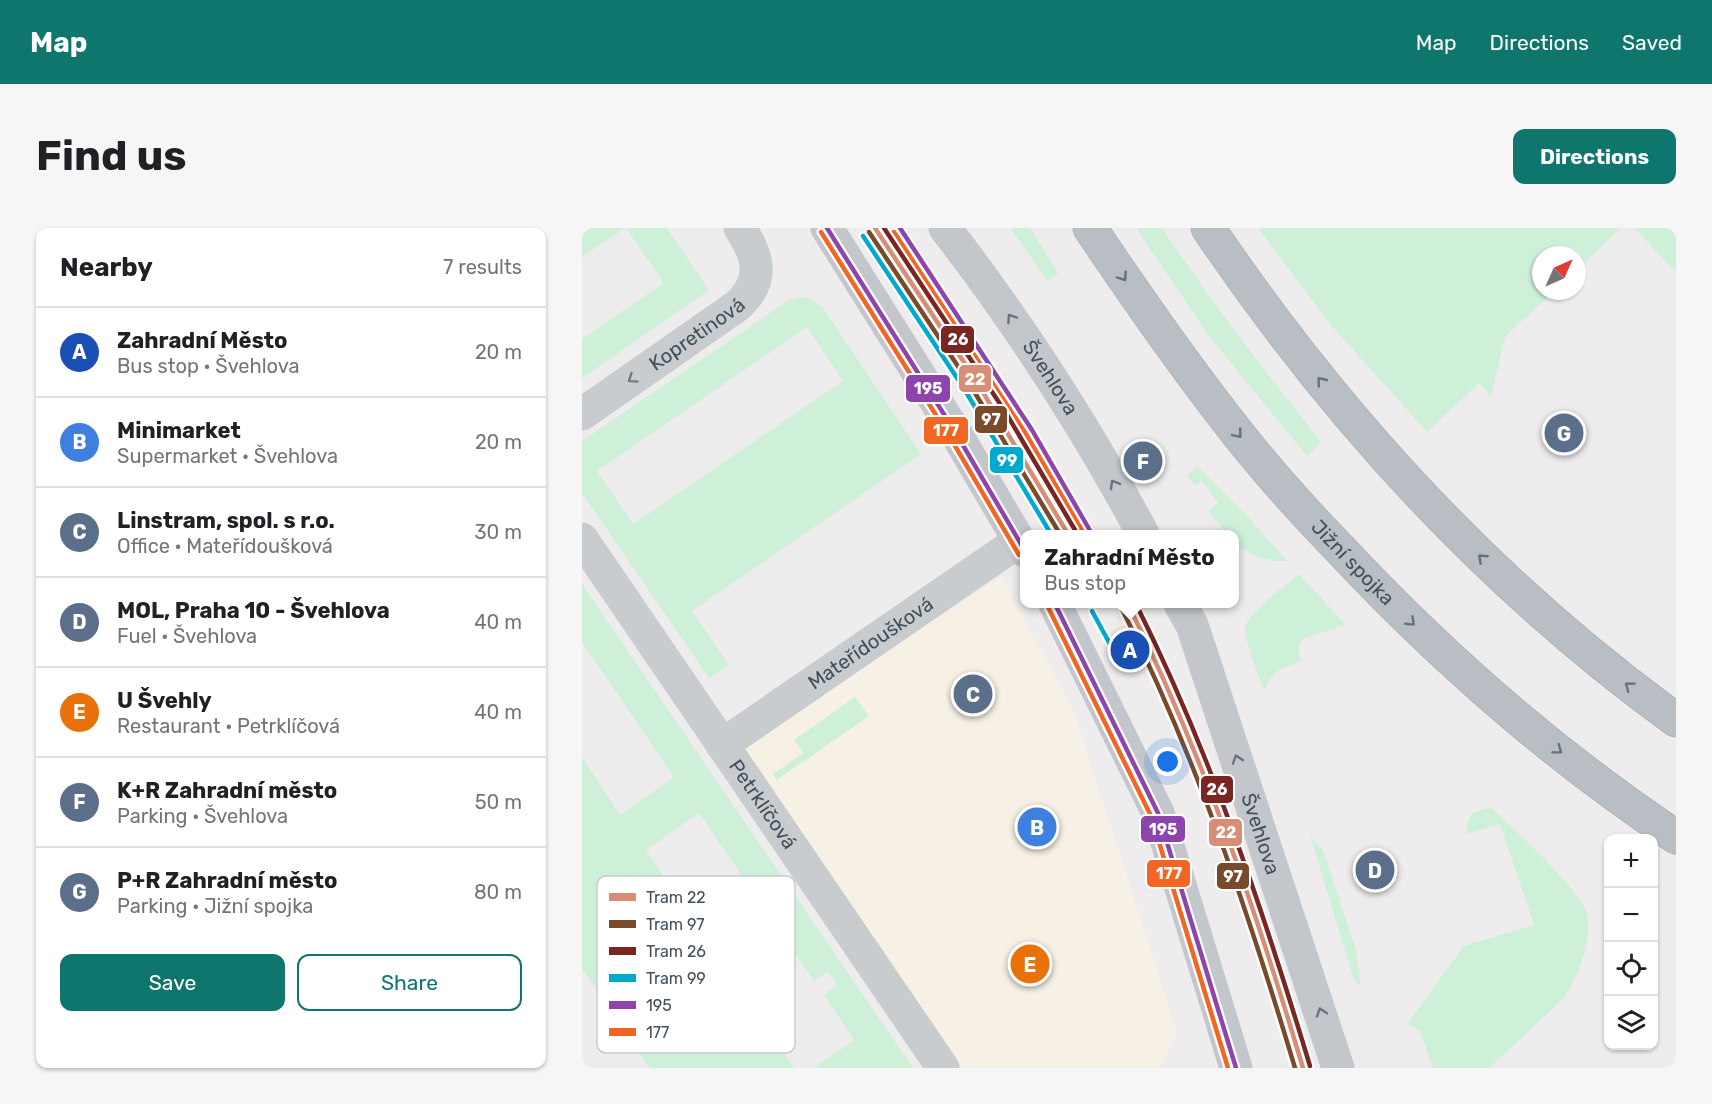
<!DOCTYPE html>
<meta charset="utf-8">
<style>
:root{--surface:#fff;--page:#f6f6f6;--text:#202124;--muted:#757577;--line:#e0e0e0;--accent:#0f766e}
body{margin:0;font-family:Rubik,sans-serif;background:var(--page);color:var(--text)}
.controls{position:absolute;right:18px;bottom:18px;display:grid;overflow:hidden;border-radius:12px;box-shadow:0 2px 4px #0004}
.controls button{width:54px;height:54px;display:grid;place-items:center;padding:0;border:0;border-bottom:2px solid var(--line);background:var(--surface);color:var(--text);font:30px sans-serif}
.compass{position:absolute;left:950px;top:18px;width:54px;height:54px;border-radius:50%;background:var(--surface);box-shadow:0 2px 4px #0004;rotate:45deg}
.you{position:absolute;left:586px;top:534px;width:21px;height:21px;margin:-15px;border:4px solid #fff;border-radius:50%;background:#1a73e8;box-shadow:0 0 0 9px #1a73e833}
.badge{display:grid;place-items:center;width:39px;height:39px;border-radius:50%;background:var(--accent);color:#fff;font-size:20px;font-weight:700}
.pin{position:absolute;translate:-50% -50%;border:3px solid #fff;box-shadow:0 2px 6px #0006}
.popup{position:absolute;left:438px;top:302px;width:219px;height:78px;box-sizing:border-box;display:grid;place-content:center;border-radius:12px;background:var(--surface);filter:drop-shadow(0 2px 4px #0005);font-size:20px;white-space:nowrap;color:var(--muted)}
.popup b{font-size:22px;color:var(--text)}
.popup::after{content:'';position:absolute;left:50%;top:100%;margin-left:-12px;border:12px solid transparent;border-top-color:var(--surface)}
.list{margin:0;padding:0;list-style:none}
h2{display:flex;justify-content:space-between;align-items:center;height:78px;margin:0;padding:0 24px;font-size:26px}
h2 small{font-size:20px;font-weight:400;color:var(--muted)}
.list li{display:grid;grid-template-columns:39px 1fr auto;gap:18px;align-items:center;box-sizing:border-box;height:90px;padding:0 24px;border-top:2px solid var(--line)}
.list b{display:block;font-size:22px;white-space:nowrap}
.list p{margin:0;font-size:20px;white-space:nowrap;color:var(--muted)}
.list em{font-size:20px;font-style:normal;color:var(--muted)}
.actions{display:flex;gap:12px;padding:18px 24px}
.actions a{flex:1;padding:14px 0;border:2px solid var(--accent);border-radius:12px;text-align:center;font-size:21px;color:var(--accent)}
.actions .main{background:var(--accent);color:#fff}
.icon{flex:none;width:33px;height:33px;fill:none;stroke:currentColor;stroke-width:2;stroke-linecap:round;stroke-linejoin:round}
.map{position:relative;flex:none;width:1094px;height:840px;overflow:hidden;border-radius:12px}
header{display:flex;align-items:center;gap:36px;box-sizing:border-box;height:84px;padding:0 30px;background:var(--accent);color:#fff}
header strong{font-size:28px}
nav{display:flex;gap:33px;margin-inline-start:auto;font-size:21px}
.intro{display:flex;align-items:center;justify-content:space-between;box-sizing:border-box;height:144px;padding:0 36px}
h1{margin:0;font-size:42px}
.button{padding:15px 27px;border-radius:12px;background:var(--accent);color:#fff;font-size:21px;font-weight:700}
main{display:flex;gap:36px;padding:0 36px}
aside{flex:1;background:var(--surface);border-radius:12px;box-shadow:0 2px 4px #0004}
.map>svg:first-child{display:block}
.commercial{fill:#f6f0e5}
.green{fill:#cef0d9;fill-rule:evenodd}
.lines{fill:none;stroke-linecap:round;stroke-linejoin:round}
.highway-casing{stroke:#b0b6bd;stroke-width:35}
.minor{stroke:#c8ccce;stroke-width:33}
.major{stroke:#c3c7cc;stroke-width:33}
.highway{stroke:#b8bec4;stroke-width:33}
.bus-1-casing{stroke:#fff;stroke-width:9}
.bus-2-casing{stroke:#fff;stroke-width:9}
.bus-1{stroke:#8e44ad;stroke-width:4.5}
.bus-2{stroke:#f26522;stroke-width:4.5}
.tram-1-casing{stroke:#fff;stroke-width:9}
.tram-2-casing{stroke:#fff;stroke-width:9}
.tram-3-casing{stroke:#fff;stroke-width:9}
.tram-4-casing{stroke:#fff;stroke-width:9}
.tram-1{stroke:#d88d76;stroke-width:4.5}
.tram-2{stroke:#7a4b2a;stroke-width:4.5}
.tram-3{stroke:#792522;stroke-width:4.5}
.tram-4{stroke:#00a9ce;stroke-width:4.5}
.oneway{stroke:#65717a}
.oneway2{stroke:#69747d}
.oneway3{stroke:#717b83}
.labels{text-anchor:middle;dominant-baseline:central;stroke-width:6;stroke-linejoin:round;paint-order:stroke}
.street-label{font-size:20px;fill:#42505b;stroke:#fff}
.key{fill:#fff;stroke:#c6cace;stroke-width:1.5}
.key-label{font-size:16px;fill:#42505b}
.line-badge{stroke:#fff;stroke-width:2}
.badge-label{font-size:16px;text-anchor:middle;font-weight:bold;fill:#fff}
</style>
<header>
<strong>Map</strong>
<nav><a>Map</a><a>Directions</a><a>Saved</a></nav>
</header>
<div class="intro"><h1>Find us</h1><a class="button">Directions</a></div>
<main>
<aside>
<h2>Nearby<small>7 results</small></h2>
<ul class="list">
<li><span class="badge" style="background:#1a4fb4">A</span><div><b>Zahradní Město</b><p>Bus stop · Švehlova</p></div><em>20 m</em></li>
<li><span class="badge" style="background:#3f7fe0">B</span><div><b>Minimarket</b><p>Supermarket · Švehlova</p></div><em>20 m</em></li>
<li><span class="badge" style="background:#5c6f8a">C</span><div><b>Linstram, spol. s r.o.</b><p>Office · Mateřídoušková</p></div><em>30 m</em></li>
<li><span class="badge" style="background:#5c6f8a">D</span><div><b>MOL, Praha 10 - Švehlova</b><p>Fuel · Švehlova</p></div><em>40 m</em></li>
<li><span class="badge" style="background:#e8710a">E</span><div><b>U Švehly</b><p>Restaurant · Petrklíčová</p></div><em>40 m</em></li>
<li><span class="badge" style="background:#5c6f8a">F</span><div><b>K+R Zahradní město</b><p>Parking · Švehlova</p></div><em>50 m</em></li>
<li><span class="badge" style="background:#5c6f8a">G</span><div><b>P+R Zahradní město</b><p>Parking · Jižní spojka</p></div><em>80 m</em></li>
</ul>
<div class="actions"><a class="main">Save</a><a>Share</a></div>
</aside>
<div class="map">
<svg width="1094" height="840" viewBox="0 0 1094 840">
<rect width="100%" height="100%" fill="#eeecec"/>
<!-- commercial -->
<polygon class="commercial" points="419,348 492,484 595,804 577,840 380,840 162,520"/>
<!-- green -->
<g class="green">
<polygon points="0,0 43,0 0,29"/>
<polygon points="44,0 85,0 127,62 0,150 0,111 82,55"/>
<polygon points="428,0 448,0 476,45 466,53"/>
<path d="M554 0H580C629 74 684 144 739 214L725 228 627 108Z"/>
<polygon points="676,0 1039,0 995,41 995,27 959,27 959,63 972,63 923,109 909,169 897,155 845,204 748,96"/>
<polygon points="1052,0 1094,0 1094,44"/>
<path d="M219 69 229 71 241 80 339 226 110 383 147 437 127 450 0 265V213L207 72ZM225 99 261 153 51 296 15 243Z"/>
<path d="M616 239 669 292 705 333C684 334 669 327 653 315V306H645L626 283 636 275 620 253 613 257 605 247Z"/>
<path d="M717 346 764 397 722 410 716 420 719 433 697 442 687 452 682 463C678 450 662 411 663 399 666 385 705 356 717 346Z"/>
<polygon points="0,356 331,840 232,840 272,812 242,767 255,757 246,744 232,753 117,585 64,622 212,840 68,840 5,748 0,741 0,529 38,587 92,549 0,414"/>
<polygon points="273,469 287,488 195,552 191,546 221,525 212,512"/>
<path d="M908 579C926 594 999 664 1004 683 1012 708 996 749 982 770L907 840H851L838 803 825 796 882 718 952 697 918 596 886 606 884 600 890 585Z"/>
<polygon points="728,607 741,623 745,633 774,722 779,758 772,752"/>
</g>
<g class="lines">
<defs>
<g id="highway">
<path id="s6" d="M508 0C551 64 595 127 642 188 678 235 717 279 758 321 859 429 971 527 1094 609"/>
<path d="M626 0C754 189 909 358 1094 492"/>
</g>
</defs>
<!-- highway casing -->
<use href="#highway" class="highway-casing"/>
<!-- minor -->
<g class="minor">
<path id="s1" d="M0 186 155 78C183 53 177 29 158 0"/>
<path id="s2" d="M0 311 361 840"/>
<path id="s3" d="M140 517 437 313"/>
</g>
<!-- major -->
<g class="major">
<polyline points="245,0 375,207 443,323"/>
<path id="s4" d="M363 0C437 96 504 199 561 306"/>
<polyline points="473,376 576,585 654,840"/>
<path id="s5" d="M598 376 610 397 756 840"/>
</g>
<!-- highway -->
<use href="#highway" class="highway"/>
<defs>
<g id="bus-1">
<polyline points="245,0 375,207 443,323"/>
<polyline points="318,0 450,202 510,306"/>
<polyline points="473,376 576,585 654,840"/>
<path d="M546 376C621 527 673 679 721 840"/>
</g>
<g id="bus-2">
<polyline points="239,4 369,211 437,327"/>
<polyline points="312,4 444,206 502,306"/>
<polyline points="466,379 569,588 646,840"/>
<path d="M539 379C614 529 665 680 713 840"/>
</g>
</defs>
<!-- bus-1 casing -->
<use href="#bus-1" class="bus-1-casing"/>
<!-- bus-2 casing -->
<use href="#bus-2" class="bus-2-casing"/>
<!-- bus-1 -->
<use href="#bus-1" class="bus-1"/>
<!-- bus-2 -->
<use href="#bus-2" class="bus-2"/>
<defs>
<g id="tram-1">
<polyline points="293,0 393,151 486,306"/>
<path d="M546 376C621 527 673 679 721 840"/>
</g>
<g id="tram-2">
<polyline points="287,4 387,155 478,306"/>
<path d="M539 379C614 529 665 680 713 840"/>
</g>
<g id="tram-3">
<polyline points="302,0 424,185 493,302"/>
<path d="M554 376C628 524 680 679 728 838"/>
</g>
<g id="tram-4">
<polyline points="281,8 381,159 469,306"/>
<polyline points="510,383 535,429"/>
</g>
</defs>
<!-- tram-1 casing -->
<use href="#tram-1" class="tram-1-casing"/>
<!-- tram-2 casing -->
<use href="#tram-2" class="tram-2-casing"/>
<!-- tram-3 casing -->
<use href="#tram-3" class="tram-3-casing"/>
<!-- tram-4 casing -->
<use href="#tram-4" class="tram-4-casing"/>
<!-- tram-1 -->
<use href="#tram-1" class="tram-1"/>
<!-- tram-2 -->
<use href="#tram-2" class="tram-2"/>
<!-- tram-3 -->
<use href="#tram-3" class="tram-3"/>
<!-- tram-4 -->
<use href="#tram-4" class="tram-4"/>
</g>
<!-- one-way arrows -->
<defs><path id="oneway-chevron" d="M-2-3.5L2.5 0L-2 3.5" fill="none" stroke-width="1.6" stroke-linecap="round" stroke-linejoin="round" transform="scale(1.5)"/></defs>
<g class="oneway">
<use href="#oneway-chevron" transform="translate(541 49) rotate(56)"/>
<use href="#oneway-chevron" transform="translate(739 153) rotate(-129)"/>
<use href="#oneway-chevron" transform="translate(656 206) rotate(50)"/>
<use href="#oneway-chevron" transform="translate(900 330) rotate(-137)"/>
<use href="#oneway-chevron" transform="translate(829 394) rotate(44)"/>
<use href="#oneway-chevron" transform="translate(1047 458) rotate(-143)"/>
<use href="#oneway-chevron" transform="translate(976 522) rotate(37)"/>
</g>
<g class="oneway2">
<use href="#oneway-chevron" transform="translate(429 90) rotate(-124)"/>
<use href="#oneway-chevron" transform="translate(532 256) rotate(-120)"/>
<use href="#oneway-chevron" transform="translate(655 531) rotate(-109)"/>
<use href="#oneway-chevron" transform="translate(739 784) rotate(-108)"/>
</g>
<use class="oneway3" href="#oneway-chevron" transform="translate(50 151) rotate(145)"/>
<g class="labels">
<!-- street labels -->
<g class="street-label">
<text stroke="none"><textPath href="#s1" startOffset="140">Kopretinová</textPath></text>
<text stroke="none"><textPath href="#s4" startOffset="183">Švehlova</textPath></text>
<text stroke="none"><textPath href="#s6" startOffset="426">Jižní spojka</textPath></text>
<text stroke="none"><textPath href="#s3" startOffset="180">Mateřídoušková</textPath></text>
<text stroke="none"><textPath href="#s2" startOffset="321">Petrklíčová</textPath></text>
<text stroke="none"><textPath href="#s5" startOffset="244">Švehlova</textPath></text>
</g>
</g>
<!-- legend -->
<rect x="15" y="648" width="198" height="177" rx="9" class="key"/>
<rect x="27" y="665" width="27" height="8" fill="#d88d76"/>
<rect x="27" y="692" width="27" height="8" fill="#7a4b2a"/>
<rect x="27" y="719" width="27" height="8" fill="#792522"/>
<rect x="27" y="746" width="27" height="8" fill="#00a9ce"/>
<rect x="27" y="773" width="27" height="8" fill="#8e44ad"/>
<rect x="27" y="800" width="27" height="8" fill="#f26522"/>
<g class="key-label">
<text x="64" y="675">Tram 22</text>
<text x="64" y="702">Tram 97</text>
<text x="64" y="729">Tram 26</text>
<text x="64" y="756">Tram 99</text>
<text x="64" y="783">195</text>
<text x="64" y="810">177</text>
</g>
<g class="line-badge">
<rect x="358" y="97" width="35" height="29" rx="6" fill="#792522"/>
<rect x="376" y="136" width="34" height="29" rx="6" fill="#d88d76"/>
<rect x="323" y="146" width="46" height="29" rx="6" fill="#8e44ad"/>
<rect x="392" y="177" width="34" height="29" rx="6" fill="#7a4b2a"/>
<rect x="341" y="188" width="46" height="29" rx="6" fill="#f26522"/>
<rect x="407" y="218" width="35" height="28" rx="6" fill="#00a9ce"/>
<rect x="618" y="547" width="34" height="29" rx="6" fill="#792522"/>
<rect x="558" y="587" width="46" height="28" rx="6" fill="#8e44ad"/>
<rect x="626" y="590" width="35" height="29" rx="6" fill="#d88d76"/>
<rect x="564" y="631" width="45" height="29" rx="6" fill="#f26522"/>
<rect x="634" y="634" width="34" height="28" rx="6" fill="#7a4b2a"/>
</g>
<g class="badge-label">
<text x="376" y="117">26</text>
<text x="393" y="157">22</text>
<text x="346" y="166">195</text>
<text x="409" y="197">97</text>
<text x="364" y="208">177</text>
<text x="425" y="238">99</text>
<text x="635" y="567">26</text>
<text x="581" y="607">195</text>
<text x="644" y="610">22</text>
<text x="587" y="651">177</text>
<text x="651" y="654">97</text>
</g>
</svg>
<div class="controls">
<button>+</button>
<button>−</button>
<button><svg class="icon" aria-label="locate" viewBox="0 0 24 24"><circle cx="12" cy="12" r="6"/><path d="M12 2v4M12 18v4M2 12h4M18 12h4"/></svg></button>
<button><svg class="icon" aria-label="layers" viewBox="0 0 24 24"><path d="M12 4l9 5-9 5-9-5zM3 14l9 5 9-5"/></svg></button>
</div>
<svg class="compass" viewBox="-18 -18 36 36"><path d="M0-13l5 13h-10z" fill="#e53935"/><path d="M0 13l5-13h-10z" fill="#757577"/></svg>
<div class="you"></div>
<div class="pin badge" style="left:548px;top:422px;background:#1a4fb4">A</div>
<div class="popup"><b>Zahradní Město</b>Bus stop</div>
<div class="pin badge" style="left:455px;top:599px;background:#3f7fe0">B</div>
<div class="pin badge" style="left:391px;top:466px;background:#5c6f8a">C</div>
<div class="pin badge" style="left:793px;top:642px;background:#5c6f8a">D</div>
<div class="pin badge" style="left:448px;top:736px;background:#e8710a">E</div>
<div class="pin badge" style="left:561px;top:233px;background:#5c6f8a">F</div>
<div class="pin badge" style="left:982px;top:205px;background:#5c6f8a">G</div>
</div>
</main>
